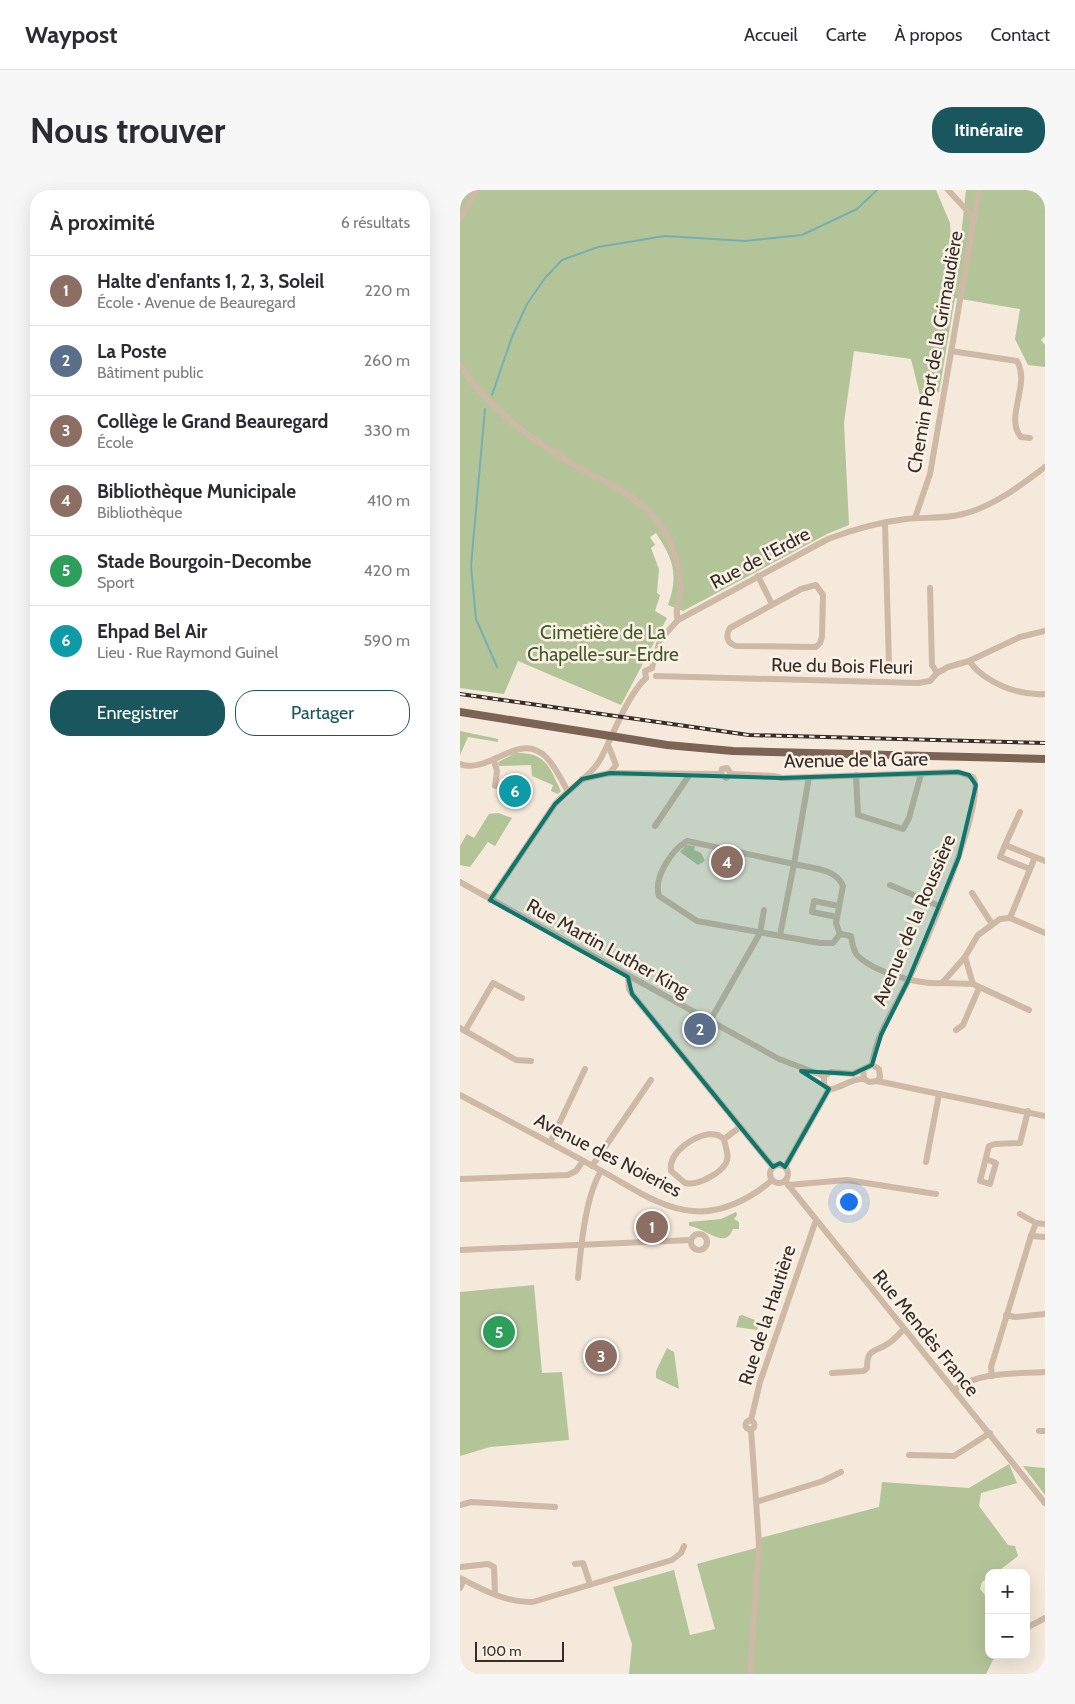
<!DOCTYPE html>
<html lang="fr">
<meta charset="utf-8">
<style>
:root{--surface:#fff;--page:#f7f7f7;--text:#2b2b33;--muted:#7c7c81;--line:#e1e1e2;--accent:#19565d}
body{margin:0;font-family:Cabin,sans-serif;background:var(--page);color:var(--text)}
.controls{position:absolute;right:15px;bottom:15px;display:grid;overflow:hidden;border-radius:10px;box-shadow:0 5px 20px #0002}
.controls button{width:45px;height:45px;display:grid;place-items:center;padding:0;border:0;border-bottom:1px solid var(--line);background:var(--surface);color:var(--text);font:25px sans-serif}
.scale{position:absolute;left:15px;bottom:12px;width:89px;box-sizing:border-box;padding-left:5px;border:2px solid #382d27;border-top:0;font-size:14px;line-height:18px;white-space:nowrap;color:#382d27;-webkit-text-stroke:4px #fbf2e7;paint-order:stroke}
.you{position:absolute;left:388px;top:1011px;width:18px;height:18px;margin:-12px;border:4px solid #fff;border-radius:50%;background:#1a73e8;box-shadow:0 0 0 8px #1a73e833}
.badge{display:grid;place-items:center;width:32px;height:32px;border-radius:50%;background:var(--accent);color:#fff;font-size:16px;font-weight:700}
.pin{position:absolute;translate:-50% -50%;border:2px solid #fff;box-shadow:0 1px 5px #0006}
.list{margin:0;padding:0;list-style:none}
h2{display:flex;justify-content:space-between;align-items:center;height:65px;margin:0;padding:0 20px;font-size:21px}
h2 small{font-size:16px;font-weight:400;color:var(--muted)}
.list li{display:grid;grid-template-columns:32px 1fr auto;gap:15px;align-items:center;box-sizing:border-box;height:70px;padding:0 20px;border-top:1px solid var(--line)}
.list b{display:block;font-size:19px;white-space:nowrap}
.list p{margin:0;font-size:16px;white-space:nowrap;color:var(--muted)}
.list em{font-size:16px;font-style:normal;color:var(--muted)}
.actions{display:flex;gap:10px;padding:15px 20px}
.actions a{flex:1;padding:11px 0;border:1px solid var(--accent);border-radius:20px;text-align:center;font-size:18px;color:var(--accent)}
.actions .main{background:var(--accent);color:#fff}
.map{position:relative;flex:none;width:585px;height:1484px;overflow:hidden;border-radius:20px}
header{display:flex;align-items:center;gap:30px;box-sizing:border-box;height:70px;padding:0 25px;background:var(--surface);border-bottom:1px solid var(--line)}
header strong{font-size:24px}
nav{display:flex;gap:28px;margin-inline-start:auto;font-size:18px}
.intro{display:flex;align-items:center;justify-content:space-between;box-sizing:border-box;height:120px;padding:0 30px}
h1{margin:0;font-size:35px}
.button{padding:12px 22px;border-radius:20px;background:var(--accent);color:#fff;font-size:18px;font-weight:700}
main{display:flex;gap:30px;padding:0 30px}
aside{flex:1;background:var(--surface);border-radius:20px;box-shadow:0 5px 20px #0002}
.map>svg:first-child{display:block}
.green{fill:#b4c499}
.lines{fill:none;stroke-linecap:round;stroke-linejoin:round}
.stream{stroke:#76afb3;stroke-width:2}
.minor{stroke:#cdb9a5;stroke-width:6}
.major{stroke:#7b6456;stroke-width:8}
.rail-casing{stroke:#382d27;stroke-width:4}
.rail{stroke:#fbf2e7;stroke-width:2;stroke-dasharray:5.5;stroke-linecap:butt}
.marked{fill:#0f766e;fill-opacity:0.2;stroke:#0f766e;stroke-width:4;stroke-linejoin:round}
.labels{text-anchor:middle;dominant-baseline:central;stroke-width:5;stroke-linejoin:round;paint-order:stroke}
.street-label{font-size:19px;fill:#382d27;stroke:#fbf2e7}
.park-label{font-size:19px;fill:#455828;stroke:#fbf2e7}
</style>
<header>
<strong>Waypost</strong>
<nav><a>Accueil</a><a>Carte</a><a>À propos</a><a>Contact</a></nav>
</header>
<div class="intro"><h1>Nous trouver</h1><a class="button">Itinéraire</a></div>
<main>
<aside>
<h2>À proximité<small>6 résultats</small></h2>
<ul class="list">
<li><span class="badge" style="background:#8d6e63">1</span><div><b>Halte d'enfants 1, 2, 3, Soleil</b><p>École · Avenue de Beauregard</p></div><em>220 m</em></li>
<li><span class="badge" style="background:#5c6f8a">2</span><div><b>La Poste</b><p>Bâtiment public</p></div><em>260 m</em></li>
<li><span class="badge" style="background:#8d6e63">3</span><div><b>Collège le Grand Beauregard</b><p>École</p></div><em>330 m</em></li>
<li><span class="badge" style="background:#8d6e63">4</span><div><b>Bibliothèque Municipale</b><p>Bibliothèque</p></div><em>410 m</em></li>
<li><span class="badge" style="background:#2e9e5b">5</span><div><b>Stade Bourgoin-Decombe</b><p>Sport</p></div><em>420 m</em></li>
<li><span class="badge" style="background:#0f9aa8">6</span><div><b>Ehpad Bel Air</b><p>Lieu · Rue Raymond Guinel</p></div><em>590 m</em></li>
</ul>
<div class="actions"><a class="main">Enregistrer</a><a>Partager</a></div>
</aside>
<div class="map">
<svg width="585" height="1484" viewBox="0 0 585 1484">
<rect width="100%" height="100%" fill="#f4e9da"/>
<!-- green -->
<g class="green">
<path d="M0 0H476L490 33 495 103 506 0H585V146L581 150 585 155V177L568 175 555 149 560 119 495 108 479 202 460 205 451 169 394 161 384 233 389 335 367 344 223 421 208 415C219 384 213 369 196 343L190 347 195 355 191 358 199 379 197 403 200 405 195 421 207 428 161 515 58 471 44 504 0 498Z"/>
<polygon points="0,541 38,549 38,552 8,547 0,565"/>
<path d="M56 563C86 562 89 577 101 601L98 604 91 601 93 595 72 586 71 575 39 576 38 572Z"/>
<polygon points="38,623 52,628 35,656 28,652 10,677 0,675 0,656 7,644 14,648 29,624"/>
<polygon points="226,655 235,656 234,660 241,663 245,671 238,675 220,662"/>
<path d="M276 1022 277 1025 274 1029 279 1032V1039H273C265 1061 245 1037 229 1036V1032L261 1029Z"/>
<polygon points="74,1095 82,1183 102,1182 109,1250 30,1257 0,1266 0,1102"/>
<polygon points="282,1125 300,1132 297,1140 276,1137 279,1126"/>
<polygon points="207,1158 214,1162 219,1199 196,1188 196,1181"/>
<polygon points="549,1274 557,1293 521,1303 519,1316 548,1355 555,1356 558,1366 536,1383 529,1383 529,1387 522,1392 520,1399 529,1410 529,1465 540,1465 533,1470 526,1484 169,1484 172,1454 153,1397 214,1380 230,1445 255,1439 237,1374 296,1358 296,1349 419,1317 422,1292 509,1298"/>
<polygon points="563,1276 585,1278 585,1305"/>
</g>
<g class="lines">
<!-- stream -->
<g class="stream">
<polyline points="32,205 52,147 67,114 85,88 102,70 138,57 205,46 285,51 342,45 397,19 417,0"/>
<polyline points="25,219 11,376 16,429 37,477"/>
</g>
<!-- minor -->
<g class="minor">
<polyline points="488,0 514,28"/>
<polyline points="0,29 16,0"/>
<path d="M491 161 557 171C571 194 544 228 561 247L570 248"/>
<path d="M0 175C27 217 68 247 111 273 143 292 181 305 203 339 215 358 221 382 220 404 220 414 214 420 218 430"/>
<polyline points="455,328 470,284 519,0"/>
<polyline points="298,386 312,414"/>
<path d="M356 395 363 405 362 447 360 453 356 457 276 456C267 453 265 446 270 438L341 399Z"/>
<polyline points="470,398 472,475 477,483"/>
<path d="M509 471C525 493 559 506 585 504"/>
<path d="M192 478 200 450 218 430 368 349C392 340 420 332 446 329 465 327 484 329 503 324 534 316 560 296 585 277"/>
<polyline points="424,482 429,475 425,334"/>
<polyline points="196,486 458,493 470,491 477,483 488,477 509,471 560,447 585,441"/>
<polyline points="186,488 185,481 192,478"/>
<polyline points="149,557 156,575 150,583"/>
<polyline points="34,571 37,581 35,596"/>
<path d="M0 574C30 585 59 540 86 567 95 576 101 589 107 600"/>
<polyline points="261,584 262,579 267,578 271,584"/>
<polyline points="396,585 398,625 443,639 449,628 461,584"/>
<path d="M349 587 334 674 227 651C212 660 193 687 199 706L237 731 360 753H373L380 744"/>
<path d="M122 589 150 583 261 584 266 588 271 584 314 586 322 588 498 582 513 587C528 610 462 762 448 791 435 818 416 844 412 875"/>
<polyline points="195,636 230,584"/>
<polyline points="545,655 560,622"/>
<polyline points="575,667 585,671"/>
<polyline points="0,692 319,869 364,886"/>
<polyline points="430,695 479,716"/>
<polyline points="512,703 532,734"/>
<path d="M30 710 95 614C109 598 132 586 141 568 154 544 166 507 186 488"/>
<polyline points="377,727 352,722 354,711 379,716"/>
<polyline points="550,728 575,667 545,655 540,667 570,679"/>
<path d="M380 744 391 746C392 752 393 760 397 765 413 782 459 795 482 793L505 767 518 745 540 729 550 728 585 743"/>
<path d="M320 745 334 674C350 678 376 678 383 696L376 733 380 744"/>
<polyline points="168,787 169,799 172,804 313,977"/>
<polyline points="482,793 513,794 505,767"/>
<polyline points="513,794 569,820"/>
<polyline points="250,831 300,743 304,720"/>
<polyline points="0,838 56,870 71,871"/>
<polyline points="496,840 503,835 519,798"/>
<polyline points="5,841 33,793 62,808"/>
<polyline points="403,880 404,889 409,892 417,891 585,926"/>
<polyline points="364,886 371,882 393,884 412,875 419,879 420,887 417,891"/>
<polyline points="364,886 364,895 369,899"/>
<path d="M369 899C380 900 389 888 404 889"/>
<path d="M0 905C49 931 99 957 147 984 174 999 202 1019 233 1021 261 1024 292 1008 312 990"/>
<path d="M250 944 258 945 264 949C265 956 270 966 266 973 260 984 237 996 225 993L211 981C208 962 234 946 250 944Z"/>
<polyline points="264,949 280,937"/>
<polyline points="90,953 125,879"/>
<polyline points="526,969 536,973 530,994 520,991 529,956 535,954 560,953 568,921"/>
<polyline points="466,972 479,904"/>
<circle cx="319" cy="984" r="9"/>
<polyline points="132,976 191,890"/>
<polyline points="325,977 369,899"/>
<polyline points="0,989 108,985 116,981 123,971"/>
<polyline points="325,991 585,1313"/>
<polyline points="328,995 387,990 476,1004"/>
<polyline points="560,1024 576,1033"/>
<circle cx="239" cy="1052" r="8"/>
<polyline points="571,1046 585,1047"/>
<polyline points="0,1060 231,1050"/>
<path d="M118 1088C121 1057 125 1007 141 981"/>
<polyline points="546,1125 555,1127 585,1124"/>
<path d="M372 1183 404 1181 407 1178C407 1157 415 1163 429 1153 434 1150 439 1144 444 1139"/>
<polyline points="532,1186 531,1177 571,1046 576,1033 585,1034"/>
<path d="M494 1200C518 1181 555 1184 585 1182"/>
<polyline points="291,1230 300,1192 356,1030"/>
<circle cx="290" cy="1235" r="4.5"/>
<polyline points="579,1241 585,1241"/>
<polyline points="449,1265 494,1266 530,1243"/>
<polyline points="296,1312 363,1291 381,1282"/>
<polyline points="0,1315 11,1312 95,1317"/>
<polyline points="115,1374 123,1373 130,1394"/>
<polyline points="0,1377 28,1374 34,1377 35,1403"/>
<path d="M0 1388C23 1400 47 1413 73 1412L212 1370 221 1363 224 1356"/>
<polyline points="0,1398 4,1390"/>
<polyline points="566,1438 585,1428"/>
<polyline points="290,1484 299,1354 291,1239"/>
</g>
<!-- major -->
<polyline class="major" points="0,522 207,555 273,561 585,569"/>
<defs>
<polyline id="rail" points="0,504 289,545 585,553"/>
</defs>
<!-- rail casing -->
<use href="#rail" class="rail-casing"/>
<!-- rail -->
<use href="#rail" class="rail"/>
</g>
<!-- marked area -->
<path class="marked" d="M498 582 509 585 516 595 499 667 448 791 421 845 412 875 393 884 341 881 369 899 325 977 320 973 313 977 299 960 172 804 168 787 30 710 95 614 122 589 150 583 322 588Z"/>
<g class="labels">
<!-- street labels -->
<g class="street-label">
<text transform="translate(475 162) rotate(-80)">Chemin Port de la Grimaudière</text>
<text transform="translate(300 368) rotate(-28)">Rue de l'Erdre</text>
<text transform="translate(382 476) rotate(1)">Rue du Bois Fleuri</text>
<text transform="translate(396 570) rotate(-1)">Avenue de la Gare</text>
<text transform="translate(454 730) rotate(-67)">Avenue de la Roussière</text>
<text transform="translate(148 758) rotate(29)">Rue Martin Luther King</text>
<text transform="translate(148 965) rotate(27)">Avenue des Noieries</text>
<text transform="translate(307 1125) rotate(-72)">Rue de la Hautière</text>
<text transform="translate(466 1143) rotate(51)">Rue Mendès France</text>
</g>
<!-- park labels -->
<g class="park-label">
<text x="143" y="442">Cimetière de La<tspan x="143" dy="22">Chapelle-sur-Erdre</tspan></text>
</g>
</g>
</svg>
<div class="controls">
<button>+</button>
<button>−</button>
</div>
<div class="scale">100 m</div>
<div class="you"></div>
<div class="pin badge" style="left:192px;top:1037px;background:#8d6e63">1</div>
<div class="pin badge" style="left:240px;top:839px;background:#5c6f8a">2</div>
<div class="pin badge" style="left:141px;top:1166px;background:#8d6e63">3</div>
<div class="pin badge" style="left:267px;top:672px;background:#8d6e63">4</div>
<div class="pin badge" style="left:39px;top:1142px;background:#2e9e5b">5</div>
<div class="pin badge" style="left:55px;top:601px;background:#0f9aa8">6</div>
</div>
</main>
